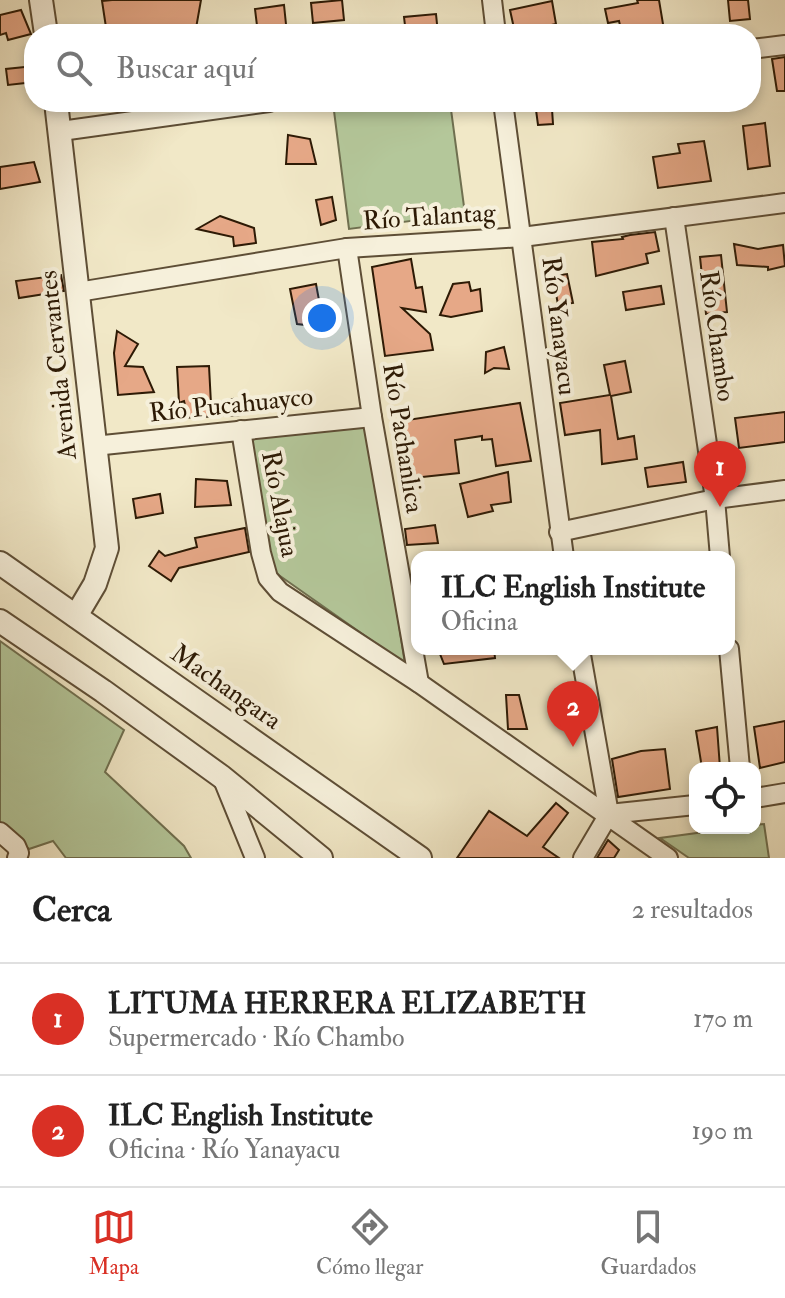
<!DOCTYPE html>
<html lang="es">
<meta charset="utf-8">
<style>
:root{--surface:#fff;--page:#f2f2f2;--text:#222;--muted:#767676;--line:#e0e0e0;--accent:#d93025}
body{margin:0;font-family:"IM FELL Double Pica",serif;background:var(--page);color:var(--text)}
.controls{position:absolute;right:24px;bottom:24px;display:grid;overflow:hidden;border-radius:16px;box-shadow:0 4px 12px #0003}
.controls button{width:72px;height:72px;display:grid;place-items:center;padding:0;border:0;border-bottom:2px solid var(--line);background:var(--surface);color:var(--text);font:40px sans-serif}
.you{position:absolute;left:322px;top:318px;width:28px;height:28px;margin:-20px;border:6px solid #fff;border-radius:50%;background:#1a73e8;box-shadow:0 0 0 12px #1a73e833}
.badge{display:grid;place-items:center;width:52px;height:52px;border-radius:50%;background:var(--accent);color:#fff;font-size:26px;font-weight:700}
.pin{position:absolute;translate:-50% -66px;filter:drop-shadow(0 2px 4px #0008)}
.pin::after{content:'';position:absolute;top:42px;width:28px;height:24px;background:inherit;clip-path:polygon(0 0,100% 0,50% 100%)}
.popup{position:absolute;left:411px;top:551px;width:324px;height:104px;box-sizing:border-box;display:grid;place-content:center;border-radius:16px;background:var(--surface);filter:drop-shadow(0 2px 6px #0005);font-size:26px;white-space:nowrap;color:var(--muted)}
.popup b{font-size:30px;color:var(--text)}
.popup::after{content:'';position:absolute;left:50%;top:100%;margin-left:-16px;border:16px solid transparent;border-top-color:var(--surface)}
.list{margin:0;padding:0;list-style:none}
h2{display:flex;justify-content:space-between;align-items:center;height:104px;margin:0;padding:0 32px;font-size:34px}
h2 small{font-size:26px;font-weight:400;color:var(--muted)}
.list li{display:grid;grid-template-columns:52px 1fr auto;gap:24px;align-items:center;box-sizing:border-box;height:112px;padding:0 32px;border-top:2px solid var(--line)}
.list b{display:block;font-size:30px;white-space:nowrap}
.list p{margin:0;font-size:26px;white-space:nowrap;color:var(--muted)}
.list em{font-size:26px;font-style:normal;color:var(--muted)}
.icon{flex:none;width:44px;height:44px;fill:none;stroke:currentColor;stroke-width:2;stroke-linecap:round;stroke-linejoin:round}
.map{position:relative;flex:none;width:785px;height:858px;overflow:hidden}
.search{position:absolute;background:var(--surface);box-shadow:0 4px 12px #0003;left:24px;right:24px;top:24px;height:88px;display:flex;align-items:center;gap:20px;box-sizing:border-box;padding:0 28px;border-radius:32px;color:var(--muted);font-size:30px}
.sheet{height:328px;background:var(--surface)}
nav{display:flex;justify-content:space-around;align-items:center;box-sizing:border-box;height:112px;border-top:2px solid var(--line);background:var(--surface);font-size:22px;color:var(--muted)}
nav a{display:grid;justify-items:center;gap:4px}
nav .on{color:var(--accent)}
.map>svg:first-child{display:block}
.green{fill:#b4c79a;stroke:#707050;stroke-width:2}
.building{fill:#e6a887;stroke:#2d1a05;stroke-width:2}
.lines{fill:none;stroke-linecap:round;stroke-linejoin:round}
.minor-casing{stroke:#5e4e36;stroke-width:22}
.tertiary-casing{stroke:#5e4e36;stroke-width:26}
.minor{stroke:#f6f0db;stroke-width:18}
.tertiary{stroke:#f6f0db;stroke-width:22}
.labels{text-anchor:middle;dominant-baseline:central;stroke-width:8;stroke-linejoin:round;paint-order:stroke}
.street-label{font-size:26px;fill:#2d1a05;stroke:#f6f0db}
</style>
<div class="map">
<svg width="785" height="858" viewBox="0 0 785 858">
<rect width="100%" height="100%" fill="#f1e8c7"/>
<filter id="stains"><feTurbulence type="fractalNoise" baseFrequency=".0025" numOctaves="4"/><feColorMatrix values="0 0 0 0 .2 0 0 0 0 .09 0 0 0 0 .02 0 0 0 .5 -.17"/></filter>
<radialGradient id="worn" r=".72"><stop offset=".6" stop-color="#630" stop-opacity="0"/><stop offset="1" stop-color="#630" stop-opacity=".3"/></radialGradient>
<!-- green -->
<g class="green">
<polygon points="341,102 450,102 465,214 349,229 333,103"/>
<polygon points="368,422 405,664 273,571 247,435"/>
<polygon points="0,641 124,730 105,772 184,846 191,858 66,858 53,841 29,849 0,823"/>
<polygon points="764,824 769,858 689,858 660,838 734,828 755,828 755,825"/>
</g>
<!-- building -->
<g class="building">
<polygon points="112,0 201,0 195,34 107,34 102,1"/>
<polygon points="342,0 344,20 313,23 311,3"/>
<polygon points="637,0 659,0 664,30 622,34 619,21 608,23 605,9 638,3"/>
<polygon points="728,0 748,0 750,19 730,21"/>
<polygon points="552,1 556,24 515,33 510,10"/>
<polygon points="284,5 287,34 258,34 255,9"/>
<polygon points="21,10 31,34 8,40 6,33 0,35 0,15"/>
<polygon points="436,14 438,34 406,34 404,17"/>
<polygon points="785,57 785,91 777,91 772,59"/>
<polygon points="34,66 34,82 8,85 6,69"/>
<polygon points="552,109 553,124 538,125 536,110"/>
<polygon points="765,123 770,166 748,169 743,126"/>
<polygon points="288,135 310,139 316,164 286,164"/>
<polygon points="704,141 711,181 658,188 653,157 680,153 678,144"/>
<polygon points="34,162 40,182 0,189 0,167"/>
<polygon points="332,197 336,220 321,225 316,200"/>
<polygon points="220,216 254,228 256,243 234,246 233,237 197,229"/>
<polygon points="655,232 659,251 646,254 648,263 596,276 592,242 623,239 622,237 630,235"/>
<polygon points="734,244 758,249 783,245 785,266 768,270 768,267 737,265"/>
<polygon points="721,255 727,312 706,314 700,257"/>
<polygon points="411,259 416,288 422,287 426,312 402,308 430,334 433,350 385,356 372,267"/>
<polygon points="567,274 573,303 558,305 553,276"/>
<polygon points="61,275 64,291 19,298 16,281"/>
<polygon points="469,282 471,291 480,289 482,311 451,317 440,315 453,284"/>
<polygon points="316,284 324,327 297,324 290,289"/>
<polygon points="661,286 664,304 626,310 623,292"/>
<polygon points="117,331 138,344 125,366 143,367 154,392 118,395 114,353"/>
<polygon points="504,347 509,369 494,368 485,373 486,352"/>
<polygon points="625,361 631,392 611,396 618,439 634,436 637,459 602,464 600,430 565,435 560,403 610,395 604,365"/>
<polygon points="209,366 211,404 233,399 240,415 181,418 180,410 186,409 184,401 179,403 177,367"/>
<polygon points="520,403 531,461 496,466 492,439 482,440 482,436 455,440 459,473 404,479 394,422"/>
<polygon points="785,412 785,442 739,448 735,418"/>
<polygon points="683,462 686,482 648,487 645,468"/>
<polygon points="508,472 511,502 491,505 493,511 468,517 460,484"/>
<polygon points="196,479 227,481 231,505 195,507"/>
<polygon points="160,494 163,513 136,518 133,499"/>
<polygon points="435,525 438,543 407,545 405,529"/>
<polygon points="245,528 249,552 179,568 171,581 149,566 159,551 165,556 197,547 195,538"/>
<polygon points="438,649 494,649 495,658 444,664"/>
<polygon points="506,695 519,695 527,729 508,729"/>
<polygon points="785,721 785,762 760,768 754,727"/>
<polygon points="717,727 720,768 702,768 696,731"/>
<polygon points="665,749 670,789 618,797 612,759 641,751"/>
<polygon points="556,803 568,813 543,847 559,858 457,858 489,811 527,836"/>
<polygon points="608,840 619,850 614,858 597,858"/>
</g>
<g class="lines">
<defs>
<g id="minor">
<polyline points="492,0 496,34"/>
<polyline points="751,49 785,45"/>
<polyline points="503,102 564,557"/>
<polyline points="61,131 269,102"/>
<polyline points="674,217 715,499 720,557"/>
<polyline points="347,248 372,417 419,683"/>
<polyline points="78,292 347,248 522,237 785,203"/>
<polyline points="241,430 261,553 268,578 280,592 419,683 668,858"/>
<polyline points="94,446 372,417"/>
<polyline points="559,532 715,499 785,490"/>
<polyline points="580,649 609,814 583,858"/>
<polyline points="729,649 740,768"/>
<polyline points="222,777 255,858"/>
<polyline points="755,798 785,793"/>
<polyline points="609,814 695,805"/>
<polyline points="0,832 16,846 19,853 17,858"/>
</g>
<g id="tertiary">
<polyline points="41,0 46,34"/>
<polyline points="56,102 107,548 95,584 76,616"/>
<polyline points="0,563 420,858"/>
<polyline points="0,621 103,691 222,777 321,858"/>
</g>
</defs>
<!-- minor casing -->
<use href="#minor" class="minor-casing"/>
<!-- tertiary casing -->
<use href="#tertiary" class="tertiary-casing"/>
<!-- minor -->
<use href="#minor" class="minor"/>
<!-- tertiary -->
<use href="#tertiary" class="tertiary"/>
</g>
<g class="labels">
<!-- street labels -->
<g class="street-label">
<text transform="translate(429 217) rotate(-4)">Río Talantag</text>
<text transform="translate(559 326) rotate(83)">Río Yanayacu</text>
<text transform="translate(717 336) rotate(82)">Río Chambo</text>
<text transform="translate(58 365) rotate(-96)">Avenida Cervantes</text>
<text transform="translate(231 405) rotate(-6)">Río Pucahuayco</text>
<text transform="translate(403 438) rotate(81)">Río Pachanlica</text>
<text transform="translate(280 504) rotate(79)">Río Alajua</text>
<text transform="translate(226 687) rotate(35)">Machangara</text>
</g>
</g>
<rect width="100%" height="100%" filter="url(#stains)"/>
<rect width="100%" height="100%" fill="url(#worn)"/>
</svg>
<div class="controls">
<button><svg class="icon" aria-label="locate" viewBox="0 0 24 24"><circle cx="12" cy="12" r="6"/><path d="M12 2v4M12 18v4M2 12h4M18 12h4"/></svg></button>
</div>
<div class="you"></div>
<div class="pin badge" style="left:720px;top:507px">1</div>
<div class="pin badge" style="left:573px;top:747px">2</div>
<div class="popup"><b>ILC English Institute</b>Oficina</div>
<div class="search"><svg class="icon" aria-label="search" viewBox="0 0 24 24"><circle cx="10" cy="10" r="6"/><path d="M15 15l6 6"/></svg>Buscar aquí</div>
</div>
<section class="sheet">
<h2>Cerca<small>2 resultados</small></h2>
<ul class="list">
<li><span class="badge">1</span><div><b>LITUMA HERRERA ELIZABETH</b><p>Supermercado · Río Chambo</p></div><em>170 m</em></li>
<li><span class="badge">2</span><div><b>ILC English Institute</b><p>Oficina · Río Yanayacu</p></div><em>190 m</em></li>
</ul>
</section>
<nav>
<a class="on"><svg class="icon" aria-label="map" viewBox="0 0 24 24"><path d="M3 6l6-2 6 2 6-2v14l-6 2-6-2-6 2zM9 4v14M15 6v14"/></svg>Mapa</a>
<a><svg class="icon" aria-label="directions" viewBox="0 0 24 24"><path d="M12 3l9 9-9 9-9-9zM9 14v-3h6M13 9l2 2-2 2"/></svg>Cómo llegar</a>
<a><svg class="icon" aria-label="saved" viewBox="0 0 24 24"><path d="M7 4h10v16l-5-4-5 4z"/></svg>Guardados</a>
</nav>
